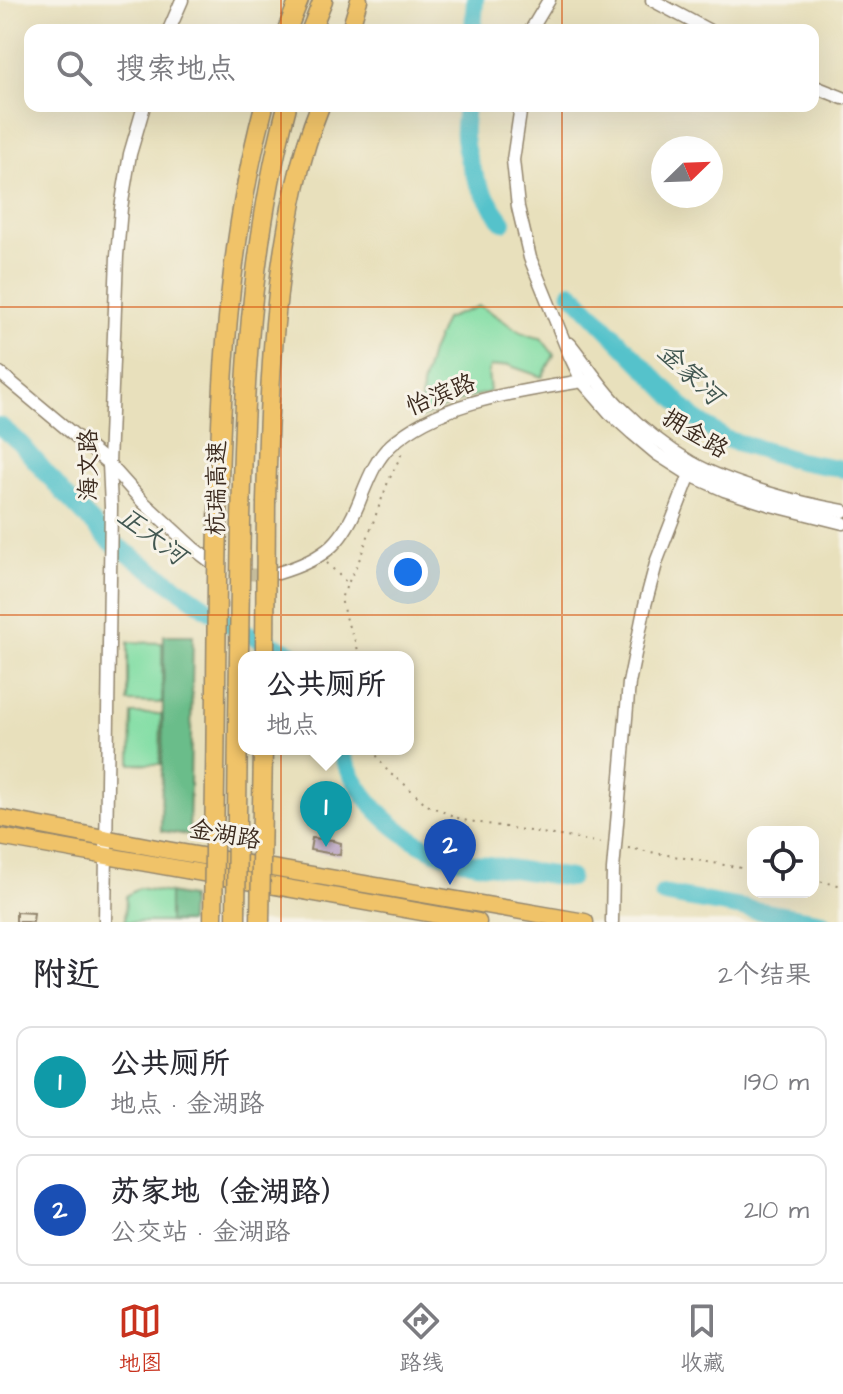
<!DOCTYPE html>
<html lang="zh">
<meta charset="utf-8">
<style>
:root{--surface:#fff;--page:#f7f7f7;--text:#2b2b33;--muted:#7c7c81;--line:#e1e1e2;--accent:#c8321e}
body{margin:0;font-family:"Architects Daughter","LXGW WenKai TC",sans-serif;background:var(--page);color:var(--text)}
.controls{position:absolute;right:24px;bottom:24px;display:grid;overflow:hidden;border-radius:16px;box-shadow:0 8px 32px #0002}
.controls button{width:72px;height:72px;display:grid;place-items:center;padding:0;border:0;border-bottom:2px solid var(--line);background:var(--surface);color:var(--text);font:40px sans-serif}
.compass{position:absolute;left:651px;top:136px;width:72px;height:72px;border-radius:50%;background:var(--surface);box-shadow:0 8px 32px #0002;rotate:67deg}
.you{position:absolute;left:408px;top:572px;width:28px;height:28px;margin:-20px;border:6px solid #fff;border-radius:50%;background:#1a73e8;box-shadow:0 0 0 12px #1a73e833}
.badge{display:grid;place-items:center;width:52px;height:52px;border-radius:50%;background:var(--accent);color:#fff;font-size:26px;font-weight:700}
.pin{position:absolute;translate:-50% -66px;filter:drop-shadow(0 2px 4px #0008)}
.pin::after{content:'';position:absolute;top:42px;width:28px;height:24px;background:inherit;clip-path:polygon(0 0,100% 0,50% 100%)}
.popup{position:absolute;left:238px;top:651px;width:176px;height:104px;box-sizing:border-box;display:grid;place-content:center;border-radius:16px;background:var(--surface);filter:drop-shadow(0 2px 6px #0005);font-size:26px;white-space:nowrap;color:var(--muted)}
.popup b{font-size:30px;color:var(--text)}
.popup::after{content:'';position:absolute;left:50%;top:100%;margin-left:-16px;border:16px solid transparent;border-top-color:var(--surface)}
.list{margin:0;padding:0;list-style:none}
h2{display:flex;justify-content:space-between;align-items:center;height:104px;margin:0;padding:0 32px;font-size:34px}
h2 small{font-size:26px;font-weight:400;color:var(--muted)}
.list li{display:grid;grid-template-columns:52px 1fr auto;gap:24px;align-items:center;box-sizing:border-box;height:112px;margin:0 16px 16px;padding:0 16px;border:2px solid var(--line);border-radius:16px}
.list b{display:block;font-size:30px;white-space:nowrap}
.list p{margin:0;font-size:26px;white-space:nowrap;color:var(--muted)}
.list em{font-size:26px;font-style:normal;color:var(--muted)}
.icon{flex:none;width:44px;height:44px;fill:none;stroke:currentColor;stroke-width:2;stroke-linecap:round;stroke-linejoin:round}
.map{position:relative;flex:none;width:843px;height:922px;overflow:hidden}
.search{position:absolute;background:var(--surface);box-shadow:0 8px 32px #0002;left:24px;right:24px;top:24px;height:88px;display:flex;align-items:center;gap:20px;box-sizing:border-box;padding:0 28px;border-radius:16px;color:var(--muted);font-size:30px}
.sheet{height:360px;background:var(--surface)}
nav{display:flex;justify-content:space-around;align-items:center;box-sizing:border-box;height:112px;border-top:2px solid var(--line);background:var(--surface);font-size:22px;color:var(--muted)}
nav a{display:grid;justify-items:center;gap:4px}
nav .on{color:var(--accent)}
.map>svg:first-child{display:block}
.green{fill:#83dea5;stroke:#5f8462;stroke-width:2}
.forest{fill:#6abd8a;stroke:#527454;stroke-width:2}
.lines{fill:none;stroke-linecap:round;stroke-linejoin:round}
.river{stroke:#55c2cb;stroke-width:18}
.building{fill:#b49bc1}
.minor-tunnel{stroke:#c5bc9c;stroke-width:12;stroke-dasharray:12 6;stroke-linecap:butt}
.minor-casing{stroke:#92856d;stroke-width:15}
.major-casing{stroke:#92856d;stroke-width:19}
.highway-casing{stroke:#92856d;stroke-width:21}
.path{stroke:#92856d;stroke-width:2;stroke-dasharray:2 6;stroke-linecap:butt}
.minor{stroke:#fff;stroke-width:12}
.major{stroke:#f0c369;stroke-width:16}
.highway{stroke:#f0c369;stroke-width:18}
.highway-bridge-casing{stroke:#92856d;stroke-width:21;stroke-linecap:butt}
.highway-bridge{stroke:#f0c369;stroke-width:18}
.grid{fill:none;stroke:#d7540e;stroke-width:2;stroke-opacity:0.55}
.labels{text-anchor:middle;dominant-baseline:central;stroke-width:6;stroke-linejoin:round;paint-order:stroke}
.street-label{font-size:24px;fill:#3b2a1e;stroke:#f7f3e8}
.water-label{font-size:26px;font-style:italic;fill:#435852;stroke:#f7f3e8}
</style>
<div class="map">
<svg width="843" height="922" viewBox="0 0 843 922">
<rect width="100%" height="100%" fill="#f7f3e8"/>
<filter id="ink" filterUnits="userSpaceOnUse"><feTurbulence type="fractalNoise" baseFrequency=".0125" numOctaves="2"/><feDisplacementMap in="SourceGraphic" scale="16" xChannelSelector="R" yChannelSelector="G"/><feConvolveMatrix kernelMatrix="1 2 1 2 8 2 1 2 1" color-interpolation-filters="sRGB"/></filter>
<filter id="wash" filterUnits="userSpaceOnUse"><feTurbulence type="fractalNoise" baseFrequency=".006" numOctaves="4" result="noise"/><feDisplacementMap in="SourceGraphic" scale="32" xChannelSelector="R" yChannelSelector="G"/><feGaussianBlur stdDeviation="1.8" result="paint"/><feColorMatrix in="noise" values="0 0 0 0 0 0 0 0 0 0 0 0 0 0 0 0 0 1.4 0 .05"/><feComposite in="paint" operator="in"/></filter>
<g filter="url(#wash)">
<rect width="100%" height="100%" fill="#e8e0bc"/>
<!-- green -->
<g class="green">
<path d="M479 306C501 316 516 335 541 338L554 355 542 377 508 365 490 367 488 372 490 392 467 398 420 418 422 386 431 352 445 319Z"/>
<polygon points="128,642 162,643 162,703 128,702"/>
<polygon points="132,714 161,714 160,764 131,764"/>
<polygon points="139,888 169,893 169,922 125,922 126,896"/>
</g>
<!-- forest -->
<g class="forest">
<polygon points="164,635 193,635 189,835 161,831"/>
<polygon points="169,893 190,897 189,922 169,922"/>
</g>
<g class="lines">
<!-- river -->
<g class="river">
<polyline points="473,30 475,0"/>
<path d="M466 106C465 116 463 127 464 137 467 170 485 197 503 222"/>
<polyline points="571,292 694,418 726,439 799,461 843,469"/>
<polyline points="0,426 19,442 68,498 110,541 234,627 291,653 295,657"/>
<path d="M339 749C362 805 400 842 458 859 470 863 483 864 495 866 520 870 545 874 570 878"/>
<polyline points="663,894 823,922"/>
</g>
</g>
<g id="blocks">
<!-- building -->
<g class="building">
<polygon points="312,838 333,840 333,841 341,843 340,855 310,850"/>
<polygon points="16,912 34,913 33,922 16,922"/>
</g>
</g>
</g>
<g filter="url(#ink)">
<use href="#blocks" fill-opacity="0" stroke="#92856d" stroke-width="2"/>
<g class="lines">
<!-- minor-tunnel -->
<path class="minor-tunnel" d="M214 564C237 574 248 576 273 574"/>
<defs>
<g id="minor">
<polyline points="652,0 708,30"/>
<polyline points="169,30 182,0"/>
<polyline points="531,30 549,0"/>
<polyline points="813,86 843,98"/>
<polyline points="521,106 513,160 518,207 530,258 570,356 582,381 610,413 632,433 657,454 690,475 724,490 771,505 843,523"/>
<path d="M570 344C587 365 600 387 619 406 641 428 665 447 692 463 731 485 798 503 843 511"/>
<polyline points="0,373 109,464 142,501 193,548 214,564"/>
<path d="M278 573C328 558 345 541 363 492 370 475 377 458 391 445 443 398 527 391 594 379"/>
<polyline points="105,922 111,507 109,464 117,256 121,208 130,154 144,106"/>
<polyline points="612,922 613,870 629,683 645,605 657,560 694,464"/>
</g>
<g id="major">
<polyline points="350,30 359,0"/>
<polyline points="0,818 167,850 585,922"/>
<polyline points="0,837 478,922"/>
</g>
<g id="highway">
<polyline points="287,30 299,0"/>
<polyline points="311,30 323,0"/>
<path d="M266 502C268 424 271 346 281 268 289 212 299 158 320 106"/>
</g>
</defs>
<!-- minor casing -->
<use href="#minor" class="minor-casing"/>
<!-- major casing -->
<use href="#major" class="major-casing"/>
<!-- highway casing -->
<use href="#highway" class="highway-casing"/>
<!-- path -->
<g class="path">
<polyline points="327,563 347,583"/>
<polyline points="359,657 357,646 345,617 341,598 360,558 388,482 403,451"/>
<polyline points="372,749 389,773 401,781 427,805 463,820 602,843"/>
<polyline points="628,848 753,870"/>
<polyline points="813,880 843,886"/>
</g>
<!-- minor -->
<use href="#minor" class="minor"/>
<!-- major -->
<use href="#major" class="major"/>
<!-- highway -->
<use href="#highway" class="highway"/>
<defs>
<g id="highway-bridge">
<polyline points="265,657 266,502"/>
<path d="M213 922C215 809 216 695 217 582 219 422 223 262 264 106"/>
<path d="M236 922C237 809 238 695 240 582 242 422 246 262 287 106"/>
<polyline points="260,922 263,749"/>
</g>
</defs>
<!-- highway-bridge casing -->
<use href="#highway-bridge" class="highway-bridge-casing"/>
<!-- highway-bridge -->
<use href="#highway-bridge" class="highway-bridge"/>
</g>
</g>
<!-- grid -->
<path class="grid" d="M281 0V30M562 0V30M281 106V922M562 106V922M0 307H843M0 615H843"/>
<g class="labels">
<!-- street labels -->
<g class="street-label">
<text transform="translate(441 395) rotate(-22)">怡滨路</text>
<text transform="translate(695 434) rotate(31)">拥金路</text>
<text transform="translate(89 465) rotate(-90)">海文路</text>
<text transform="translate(217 488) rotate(-89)">杭瑞高速</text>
<text transform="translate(225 835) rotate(10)">金湖路</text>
</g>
<!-- water labels -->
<g class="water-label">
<text transform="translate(690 374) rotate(43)">金家河</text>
<text transform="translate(152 536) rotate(37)">正大河</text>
</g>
</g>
</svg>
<div class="controls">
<button><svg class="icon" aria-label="locate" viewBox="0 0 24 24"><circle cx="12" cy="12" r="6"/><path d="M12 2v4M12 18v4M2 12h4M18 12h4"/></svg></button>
</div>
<svg class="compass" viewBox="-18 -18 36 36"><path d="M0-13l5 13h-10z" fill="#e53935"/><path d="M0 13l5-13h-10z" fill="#7c7c81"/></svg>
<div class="you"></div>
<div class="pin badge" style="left:326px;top:847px;background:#0f9aa8">1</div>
<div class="popup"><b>公共厕所</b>地点</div>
<div class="pin badge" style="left:450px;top:885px;background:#1a4fb4">2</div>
<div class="search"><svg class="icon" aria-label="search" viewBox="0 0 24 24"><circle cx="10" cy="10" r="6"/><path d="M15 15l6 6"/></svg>搜索地点</div>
</div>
<section class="sheet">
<h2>附近<small>2个结果</small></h2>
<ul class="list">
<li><span class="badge" style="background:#0f9aa8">1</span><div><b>公共厕所</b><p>地点 · 金湖路</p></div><em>190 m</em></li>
<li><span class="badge" style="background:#1a4fb4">2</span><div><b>苏家地（金湖路）</b><p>公交站 · 金湖路</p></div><em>210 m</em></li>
</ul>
</section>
<nav>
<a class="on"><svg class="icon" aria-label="map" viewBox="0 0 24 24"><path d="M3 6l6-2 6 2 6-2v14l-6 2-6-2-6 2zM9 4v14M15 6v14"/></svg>地图</a>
<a><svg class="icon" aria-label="directions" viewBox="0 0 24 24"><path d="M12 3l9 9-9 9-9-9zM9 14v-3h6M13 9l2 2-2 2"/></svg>路线</a>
<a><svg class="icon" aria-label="saved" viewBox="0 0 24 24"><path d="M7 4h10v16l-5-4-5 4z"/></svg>收藏</a>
</nav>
